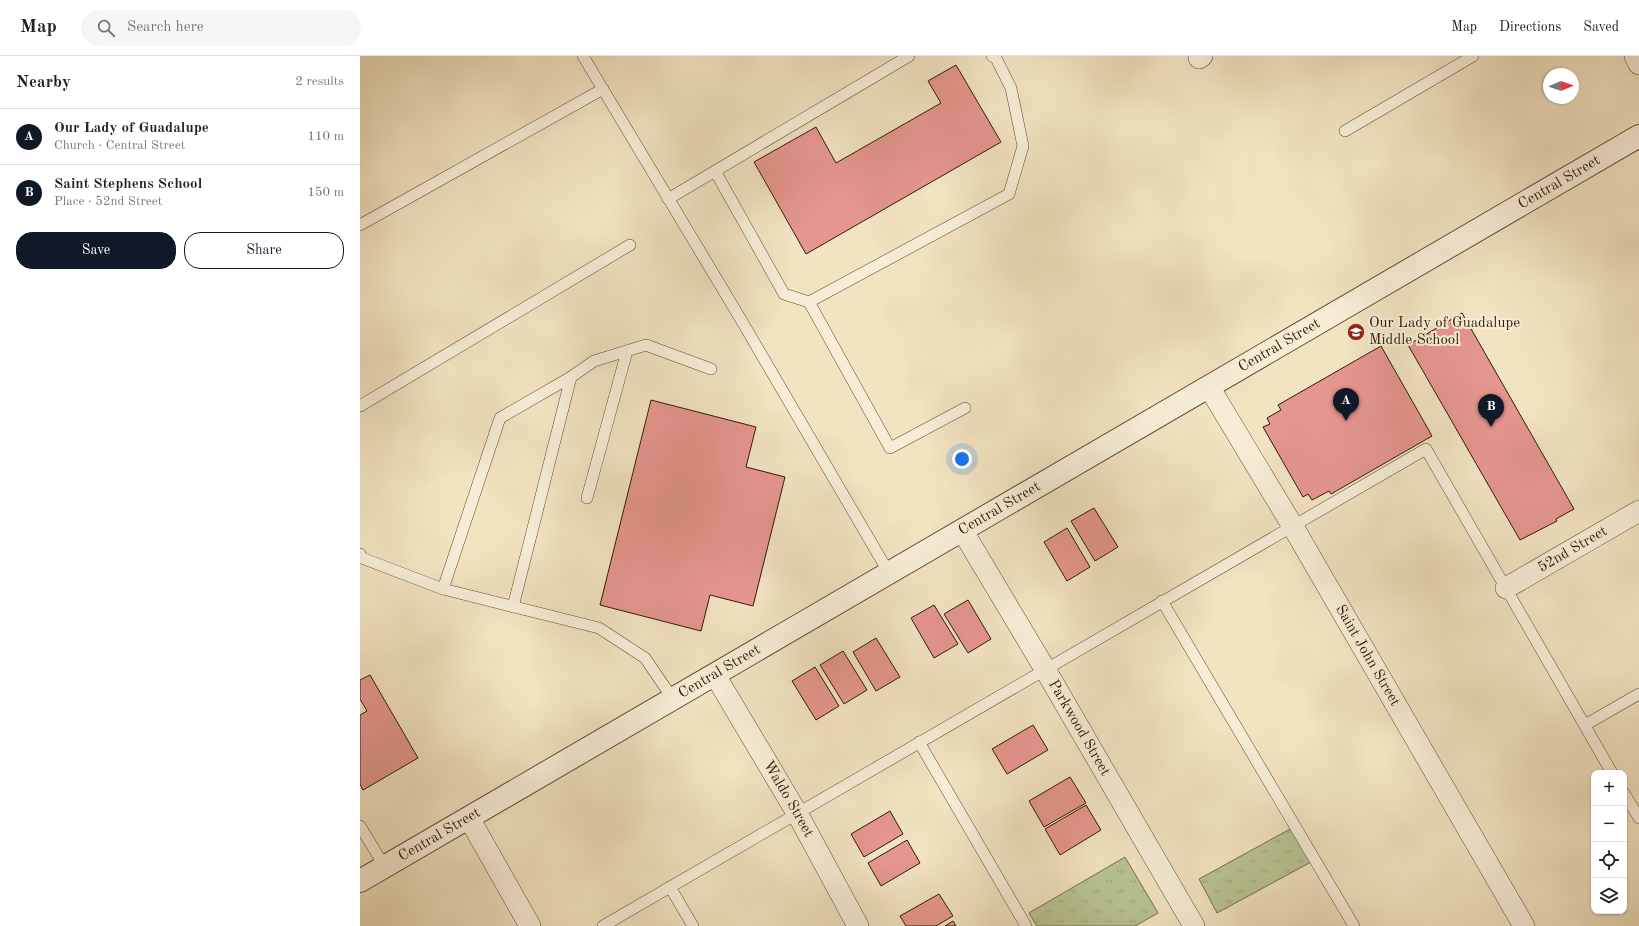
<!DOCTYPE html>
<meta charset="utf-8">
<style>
:root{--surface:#fff;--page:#f6f6f6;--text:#222;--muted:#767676;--line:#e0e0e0;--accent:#111827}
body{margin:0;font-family:"Old Standard TT",serif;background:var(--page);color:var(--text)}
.controls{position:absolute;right:12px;bottom:12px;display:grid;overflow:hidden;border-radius:8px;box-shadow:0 1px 3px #0004}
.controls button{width:36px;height:36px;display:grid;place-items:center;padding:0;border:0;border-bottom:1px solid var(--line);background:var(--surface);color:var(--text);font:20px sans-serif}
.compass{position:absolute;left:1183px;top:12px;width:36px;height:36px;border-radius:50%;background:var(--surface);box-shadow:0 1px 3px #0004;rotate:88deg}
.you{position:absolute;left:602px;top:403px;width:14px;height:14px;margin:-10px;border:3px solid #fff;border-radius:50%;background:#1a73e8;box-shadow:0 0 0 6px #1a73e833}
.badge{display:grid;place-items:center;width:26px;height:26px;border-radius:50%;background:var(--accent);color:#fff;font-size:13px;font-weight:700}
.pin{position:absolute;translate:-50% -33px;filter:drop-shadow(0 1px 2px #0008)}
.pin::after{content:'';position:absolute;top:21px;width:14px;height:12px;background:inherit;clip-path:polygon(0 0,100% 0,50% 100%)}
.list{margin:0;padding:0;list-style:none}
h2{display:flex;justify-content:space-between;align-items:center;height:52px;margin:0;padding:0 16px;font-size:17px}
h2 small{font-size:13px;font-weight:400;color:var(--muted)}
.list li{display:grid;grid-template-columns:26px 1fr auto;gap:12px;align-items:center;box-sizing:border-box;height:56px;padding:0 16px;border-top:1px solid var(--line)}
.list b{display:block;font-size:15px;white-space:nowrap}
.list p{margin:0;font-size:13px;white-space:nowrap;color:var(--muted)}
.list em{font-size:13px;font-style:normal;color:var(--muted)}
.actions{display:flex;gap:8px;padding:12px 16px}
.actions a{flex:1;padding:9px 0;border:1px solid var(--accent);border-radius:16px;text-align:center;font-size:14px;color:var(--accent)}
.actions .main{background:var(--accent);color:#fff}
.icon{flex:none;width:22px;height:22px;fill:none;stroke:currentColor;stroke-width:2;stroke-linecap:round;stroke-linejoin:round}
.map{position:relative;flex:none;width:1279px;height:870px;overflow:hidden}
header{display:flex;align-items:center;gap:24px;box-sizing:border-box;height:56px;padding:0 20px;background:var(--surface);border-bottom:1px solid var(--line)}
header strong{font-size:19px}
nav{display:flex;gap:22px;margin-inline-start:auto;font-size:14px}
.search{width:280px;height:36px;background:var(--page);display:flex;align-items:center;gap:10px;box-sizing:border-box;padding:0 14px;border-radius:22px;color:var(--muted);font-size:15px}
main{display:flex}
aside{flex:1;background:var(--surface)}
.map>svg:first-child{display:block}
.grass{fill:url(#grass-tufts);stroke:#74704a}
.building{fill:#e5968f;stroke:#2f1b02}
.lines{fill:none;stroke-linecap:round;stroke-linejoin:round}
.service-casing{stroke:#604d32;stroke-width:12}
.minor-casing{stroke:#604d32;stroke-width:22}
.tertiary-casing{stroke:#604d32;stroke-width:24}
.service{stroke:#f7edd7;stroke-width:11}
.minor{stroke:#f7edd7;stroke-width:21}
.tertiary{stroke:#f7edd7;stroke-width:22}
.labels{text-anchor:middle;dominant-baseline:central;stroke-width:4;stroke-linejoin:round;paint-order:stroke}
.street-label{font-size:15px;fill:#2f1b02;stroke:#f7edd7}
.poi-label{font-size:15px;fill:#2f1b02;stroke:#f7edd7;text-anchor:start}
</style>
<header>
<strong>Map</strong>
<div class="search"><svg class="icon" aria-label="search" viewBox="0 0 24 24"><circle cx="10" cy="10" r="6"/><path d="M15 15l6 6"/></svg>Search here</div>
<nav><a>Map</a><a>Directions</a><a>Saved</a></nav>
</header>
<main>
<aside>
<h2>Nearby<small>2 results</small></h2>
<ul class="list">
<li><span class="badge">A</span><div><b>Our Lady of Guadalupe</b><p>Church · Central Street</p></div><em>110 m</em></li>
<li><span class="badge">B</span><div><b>Saint Stephens School</b><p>Place · 52nd Street</p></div><em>150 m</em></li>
</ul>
<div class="actions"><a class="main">Save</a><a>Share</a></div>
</aside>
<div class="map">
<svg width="1279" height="870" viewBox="0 0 1279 870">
<defs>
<pattern id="grass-tufts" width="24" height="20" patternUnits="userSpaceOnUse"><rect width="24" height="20" fill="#b9c493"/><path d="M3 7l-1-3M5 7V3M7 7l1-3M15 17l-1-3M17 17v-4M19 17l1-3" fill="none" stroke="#9fa87d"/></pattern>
</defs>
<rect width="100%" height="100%" fill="#f2e3c1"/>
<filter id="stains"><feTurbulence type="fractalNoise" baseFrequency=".005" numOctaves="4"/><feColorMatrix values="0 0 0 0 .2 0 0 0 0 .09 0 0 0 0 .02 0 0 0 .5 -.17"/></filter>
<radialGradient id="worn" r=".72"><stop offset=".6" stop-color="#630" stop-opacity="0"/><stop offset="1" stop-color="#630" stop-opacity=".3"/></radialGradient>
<!-- grass -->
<g class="grass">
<polygon points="932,772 951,806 857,857 839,823"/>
<polygon points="765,801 798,857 775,870 677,870 669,857"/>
</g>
<!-- building -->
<g class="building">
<polygon points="596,9 641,86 446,198 394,106 456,71 476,107 581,47 568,25"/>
<polygon points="1102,257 1214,453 1196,463 1197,465 1160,484 1048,289"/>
<polygon points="1021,290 1072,380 971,438 969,435 952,444 948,438 943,441 903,371 910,368 907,362 921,354 918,349"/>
<polygon points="291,344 396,371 386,411 425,421 393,550 350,539 341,575 240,549"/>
<polygon points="734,452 758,491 735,505 711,465"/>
<polygon points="707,472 730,511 707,525 684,486"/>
<polygon points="608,544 631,583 608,597 584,558"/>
<polygon points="574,549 598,588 574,602 551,562"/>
<polygon points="516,582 540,621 516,635 493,596"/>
<polygon points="483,595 507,634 484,648 460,609"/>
<polygon points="455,611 479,650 456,664 432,625"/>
<polygon points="10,619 58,702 3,734 0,728 0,659 7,655 0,643 0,624"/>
<polygon points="673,669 688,694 647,718 632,693"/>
<polygon points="710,721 726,747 684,771 669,745"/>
<polygon points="726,749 741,774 700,799 685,773"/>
<polygon points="530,755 543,778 504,801 491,778"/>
<polygon points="547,784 560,807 521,830 508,807"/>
<polygon points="579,838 593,860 576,870 546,870 540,860"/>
<polygon points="593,865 596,870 585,870"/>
</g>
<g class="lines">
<defs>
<g id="service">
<polyline points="223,0 380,262 529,517"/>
<polyline points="985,75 1113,0"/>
<polyline points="355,115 424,238 449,246 649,138 663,90 651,32 636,2 632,0"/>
<polyline points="308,143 549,0"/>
<polyline points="0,169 243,33"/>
<polyline points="449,246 530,392 605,352"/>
<polyline points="0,350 270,189"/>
<polyline points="227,442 267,295"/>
<polyline points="0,498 2,502 83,533"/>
<polyline points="802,545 994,870"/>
<polyline points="153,551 211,321"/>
<polyline points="313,643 285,602 239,572 83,533 140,362 211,321 234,305 286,289 351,313"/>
<polyline points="1225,669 1279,638"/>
<polyline points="559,686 666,870"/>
<polyline points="1264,737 1279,762"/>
<polyline points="0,770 25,811"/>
<polyline points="310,831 333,870"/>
<polyline points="243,870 1066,393 1252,717"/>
</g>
<g id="minor">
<polyline points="1275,0 1279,8"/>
<polyline points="839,2 842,0"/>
<path id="s1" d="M849 331 932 469 1164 870"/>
<path id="s2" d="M602 474 685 613 834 870"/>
<path id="s3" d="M1146 532 1279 455"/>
<path id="s4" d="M355 619 437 757 498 870"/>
<polyline points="109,762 170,870"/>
</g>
<g id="tertiary">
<path id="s5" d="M0 825 1279 80"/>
</g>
</defs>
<!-- service casing -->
<use href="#service" class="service-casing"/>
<!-- minor casing -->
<use href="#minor" class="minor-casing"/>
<!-- tertiary casing -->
<use href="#tertiary" class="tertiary-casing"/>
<!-- service -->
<use href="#service" class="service"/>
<!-- minor -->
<use href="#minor" class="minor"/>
<!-- tertiary -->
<use href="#tertiary" class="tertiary"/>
</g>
<!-- icons -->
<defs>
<symbol id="school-disc" viewBox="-11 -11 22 22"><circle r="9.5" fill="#8f2418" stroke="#f7edd7"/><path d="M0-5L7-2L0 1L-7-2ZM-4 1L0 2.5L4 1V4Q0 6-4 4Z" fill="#fff"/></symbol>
</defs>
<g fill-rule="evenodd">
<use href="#school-disc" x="986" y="266" width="20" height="20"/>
</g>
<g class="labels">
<!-- street labels -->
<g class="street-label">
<text stroke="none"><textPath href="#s5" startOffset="1388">Central Street</textPath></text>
<text stroke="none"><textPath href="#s5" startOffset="1064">Central Street</textPath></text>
<text stroke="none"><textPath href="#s5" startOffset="740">Central Street</textPath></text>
<text stroke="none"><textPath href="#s3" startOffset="77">52nd Street</textPath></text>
<text stroke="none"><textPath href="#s1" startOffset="312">Saint John Street</textPath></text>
<text stroke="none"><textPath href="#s5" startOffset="416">Central Street</textPath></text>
<text stroke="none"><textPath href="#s2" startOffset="230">Parkwood Street</textPath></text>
<text stroke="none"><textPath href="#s4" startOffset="144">Waldo Street</textPath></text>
<text stroke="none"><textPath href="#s5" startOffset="92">Central Street</textPath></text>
</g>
<!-- poi labels -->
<g class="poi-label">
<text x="1009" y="267">Our Lady of Guadalupe<tspan x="1009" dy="17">Middle School</tspan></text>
</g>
</g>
<rect width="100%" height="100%" filter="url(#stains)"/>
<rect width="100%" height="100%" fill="url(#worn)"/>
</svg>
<div class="controls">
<button>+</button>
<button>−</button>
<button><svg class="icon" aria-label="locate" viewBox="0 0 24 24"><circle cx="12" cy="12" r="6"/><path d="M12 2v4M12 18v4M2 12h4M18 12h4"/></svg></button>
<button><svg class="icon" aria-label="layers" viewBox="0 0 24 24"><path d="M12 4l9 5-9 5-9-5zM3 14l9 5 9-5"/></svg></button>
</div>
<svg class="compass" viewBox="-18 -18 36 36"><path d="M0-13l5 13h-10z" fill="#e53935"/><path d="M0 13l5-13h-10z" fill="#767676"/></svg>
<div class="you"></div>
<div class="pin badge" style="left:986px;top:365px">A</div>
<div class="pin badge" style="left:1131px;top:371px">B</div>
</div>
</main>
